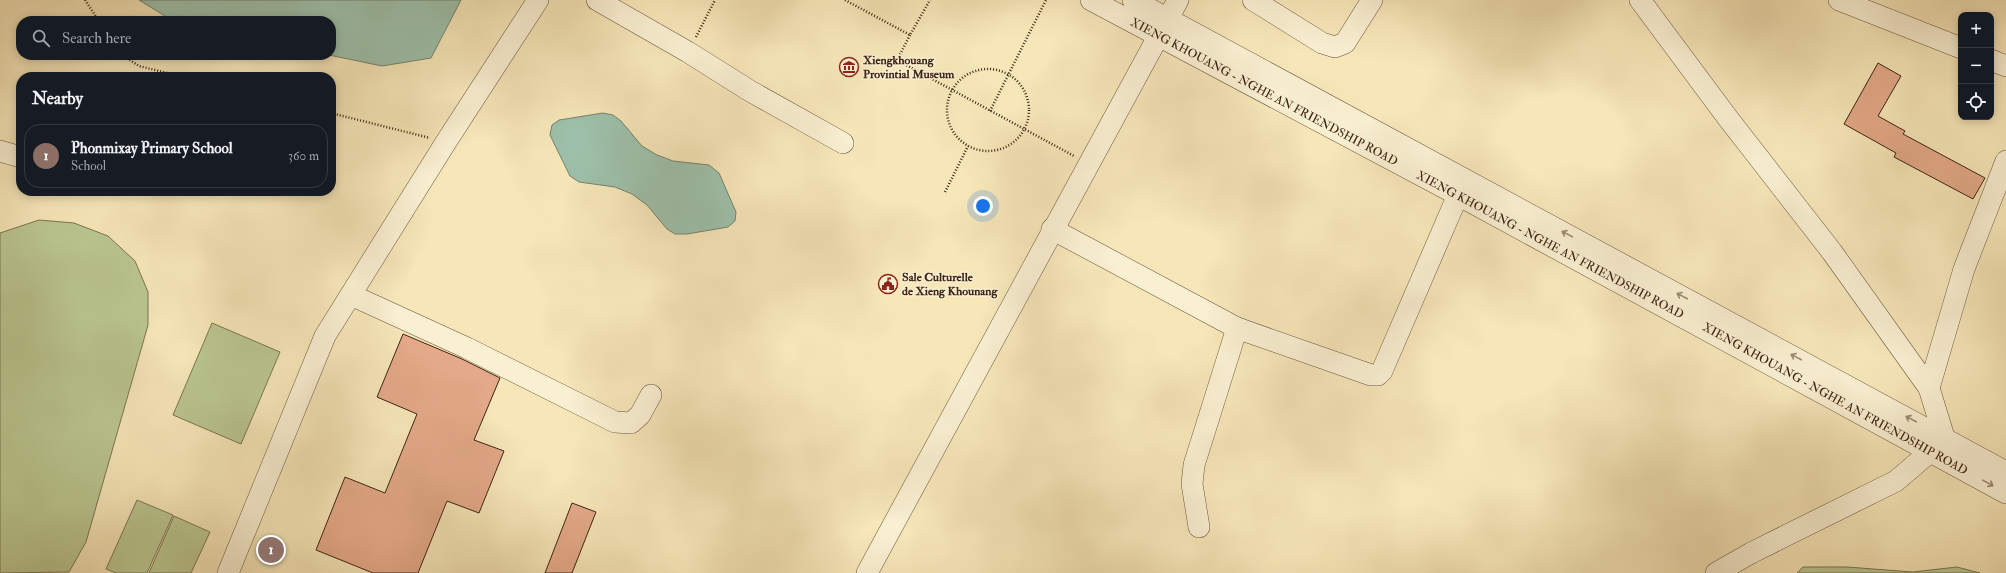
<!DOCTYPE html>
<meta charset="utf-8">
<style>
:root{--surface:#171b24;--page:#242831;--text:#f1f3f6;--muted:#9ea1a6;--line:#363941;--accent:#c59692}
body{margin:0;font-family:"IM FELL Double Pica",serif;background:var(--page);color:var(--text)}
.controls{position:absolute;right:12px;top:12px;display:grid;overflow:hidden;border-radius:8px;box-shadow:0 2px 10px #0003}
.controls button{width:36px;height:36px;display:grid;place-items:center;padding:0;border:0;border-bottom:1px solid var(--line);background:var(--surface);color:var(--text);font:20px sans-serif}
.you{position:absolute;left:983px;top:206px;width:14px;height:14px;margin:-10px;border:3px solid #fff;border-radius:50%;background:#1a73e8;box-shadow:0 0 0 6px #1a73e833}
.badge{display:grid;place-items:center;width:26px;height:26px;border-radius:50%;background:var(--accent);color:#fff;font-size:13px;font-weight:700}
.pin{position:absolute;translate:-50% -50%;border:2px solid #fff;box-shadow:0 1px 4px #0006}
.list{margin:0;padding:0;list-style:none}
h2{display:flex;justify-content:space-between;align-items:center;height:52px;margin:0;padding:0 16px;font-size:17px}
h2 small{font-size:13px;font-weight:400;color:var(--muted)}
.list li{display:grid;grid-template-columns:26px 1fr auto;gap:12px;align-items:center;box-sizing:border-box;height:64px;margin:0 8px 8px;padding:0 8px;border:1px solid var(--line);border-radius:16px}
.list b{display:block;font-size:15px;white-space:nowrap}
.list p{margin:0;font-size:13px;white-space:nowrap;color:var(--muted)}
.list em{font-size:13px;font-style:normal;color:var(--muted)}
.icon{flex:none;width:22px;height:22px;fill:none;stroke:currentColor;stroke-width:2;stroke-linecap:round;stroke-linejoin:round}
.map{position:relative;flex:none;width:2006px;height:573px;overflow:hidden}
.search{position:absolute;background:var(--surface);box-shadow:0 2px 10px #0003;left:16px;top:16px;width:320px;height:44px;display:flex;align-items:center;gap:10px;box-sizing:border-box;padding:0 14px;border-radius:16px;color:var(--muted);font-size:15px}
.panel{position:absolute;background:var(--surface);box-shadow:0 2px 10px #0003;left:16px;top:72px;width:320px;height:124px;border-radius:16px}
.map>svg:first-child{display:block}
.green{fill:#bac690;stroke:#7c7452}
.water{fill:#9dc0aa;stroke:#77816e}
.building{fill:#e3a988;stroke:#3f2315}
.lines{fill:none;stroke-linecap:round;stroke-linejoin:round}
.minor-casing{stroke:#6d543e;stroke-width:22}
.path{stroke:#3f2315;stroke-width:2.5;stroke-dasharray:1 2;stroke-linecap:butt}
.minor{stroke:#f9efd1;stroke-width:21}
.oneway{stroke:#9c8973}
.labels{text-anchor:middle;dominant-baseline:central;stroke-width:3;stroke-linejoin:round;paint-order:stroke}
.poi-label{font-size:12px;font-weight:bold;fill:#3f2315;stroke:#f9efd1;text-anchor:start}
.street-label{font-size:12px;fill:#3f2315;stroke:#f9efd1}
</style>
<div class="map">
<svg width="2006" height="573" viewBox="0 0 2006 573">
<rect width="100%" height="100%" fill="#f6e6b8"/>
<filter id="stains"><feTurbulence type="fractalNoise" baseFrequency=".005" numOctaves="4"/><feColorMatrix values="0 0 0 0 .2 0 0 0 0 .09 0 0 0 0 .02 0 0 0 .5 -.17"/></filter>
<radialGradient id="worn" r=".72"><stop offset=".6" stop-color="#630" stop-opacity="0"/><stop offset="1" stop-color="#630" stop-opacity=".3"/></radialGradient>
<!-- green -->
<g class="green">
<polygon points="39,220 74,223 108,236 135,261 148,292 148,325 86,542 69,572 0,573 0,233"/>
<polygon points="212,323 280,352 241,444 173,415"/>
<polygon points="137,500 173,515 147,573 116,573 106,569"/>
<polygon points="174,516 210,532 191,573 149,573"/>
<polygon points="1803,567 1847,567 1913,572 1957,567 1980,573 1797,573"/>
</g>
<!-- water -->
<g class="water">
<polygon points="139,0 461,0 431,58 382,66 329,55 331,55 331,21 173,21"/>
<polygon points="603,113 613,115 621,121 642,146 657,155 673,161 709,165 719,173 736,212 735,221 728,227 687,234 675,234 667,229 647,205 632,194 615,187 579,182 570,176 550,135 552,125 559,120"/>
</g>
<!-- building -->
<g class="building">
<polygon points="1878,63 1901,76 1878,116 1905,131 1903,134 1985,178 1973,199 1894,157 1896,153 1844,124"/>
<polygon points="403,334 462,359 500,378 474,440 504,451 479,513 447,501 418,573 373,573 316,550 345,477 385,493 417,414 377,397"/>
<polygon points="572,503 596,512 572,573 545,573"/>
</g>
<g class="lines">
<defs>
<g id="minor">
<polyline points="597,0 688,52 750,91 843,143"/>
<polyline points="1091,0 1458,195 2006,493"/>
<polyline points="1133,0 2006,472"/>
<polyline points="1253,0 1322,43 1335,47 1345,43 1372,0"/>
<polyline points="1640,0 1727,117 1832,252 1929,388 1944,437 1931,451 1896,481 1751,553 1716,573"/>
<polyline points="1839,0 1961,48"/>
<polyline points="1991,60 2006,66"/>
<polyline points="0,151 21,157"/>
<polyline points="1052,229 1237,328 1371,375 1378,375 1382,371 1458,195"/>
<polyline points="351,295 467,348 615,422 631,423 640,415 651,395"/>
<polyline points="1929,388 1964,269 2006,161"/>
<polyline points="1199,527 1192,484 1194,465 1237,328"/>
<polyline points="228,573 325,336 446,142 538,0"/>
<polyline points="867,573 1178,0"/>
</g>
</defs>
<!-- minor casing -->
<use href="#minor" class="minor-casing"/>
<!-- path -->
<g class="path">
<polyline points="85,0 99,21"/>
<polyline points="845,0 910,35 930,0"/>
<polyline points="910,35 897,60 1074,156"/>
<polyline points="696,37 715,0"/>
<polyline points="122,55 139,66 183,77"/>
<circle cx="988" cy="110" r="41"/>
<polyline points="990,111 1046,0"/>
<polyline points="331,113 430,138"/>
<polyline points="945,192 968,146"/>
</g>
<!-- minor -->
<use href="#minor" class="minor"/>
</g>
<!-- one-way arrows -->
<defs><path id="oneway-shaft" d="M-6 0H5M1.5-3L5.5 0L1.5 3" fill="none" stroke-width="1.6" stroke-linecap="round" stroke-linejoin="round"/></defs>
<g class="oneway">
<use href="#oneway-shaft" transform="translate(1567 234) rotate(-152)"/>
<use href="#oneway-shaft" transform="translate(1682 296) rotate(-152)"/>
<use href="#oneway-shaft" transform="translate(1796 357) rotate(-152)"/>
<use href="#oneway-shaft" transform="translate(1911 419) rotate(-152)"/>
<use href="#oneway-shaft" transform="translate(1988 483) rotate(29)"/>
</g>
<!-- icons -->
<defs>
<symbol id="museum-ring" viewBox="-11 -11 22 22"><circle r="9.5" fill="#f9efd1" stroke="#8f2418" stroke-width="1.5"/><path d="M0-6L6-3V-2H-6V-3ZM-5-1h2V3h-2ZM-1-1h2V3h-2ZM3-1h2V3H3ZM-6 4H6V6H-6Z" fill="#8f2418"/></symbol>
<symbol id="civic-ring" viewBox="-11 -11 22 22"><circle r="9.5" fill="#f9efd1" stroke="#8f2418" stroke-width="1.5"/><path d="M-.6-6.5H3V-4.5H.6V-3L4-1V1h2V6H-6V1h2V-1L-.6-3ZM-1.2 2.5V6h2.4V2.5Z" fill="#8f2418"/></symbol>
</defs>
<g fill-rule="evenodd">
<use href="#museum-ring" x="838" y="56" width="22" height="22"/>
<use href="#civic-ring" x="877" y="273" width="22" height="22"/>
</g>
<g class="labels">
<!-- poi labels -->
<g class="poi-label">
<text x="863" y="60">Xiengkhouang<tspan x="863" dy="14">Provintial Museum</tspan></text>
<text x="902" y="277">Sale Culturelle<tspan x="902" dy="14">de Xieng Khounang</tspan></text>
</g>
<!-- street labels -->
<g class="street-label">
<text transform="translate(1264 92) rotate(28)">XIENG KHOUANG - NGHE AN FRIENDSHIP ROAD</text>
<text transform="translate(1550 245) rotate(28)">XIENG KHOUANG - NGHE AN FRIENDSHIP ROAD</text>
<text transform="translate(1835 399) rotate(29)">XIENG KHOUANG - NGHE AN FRIENDSHIP ROAD</text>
</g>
</g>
<rect width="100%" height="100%" filter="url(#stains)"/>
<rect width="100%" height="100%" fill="url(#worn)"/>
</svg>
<div class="controls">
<button>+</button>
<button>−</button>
<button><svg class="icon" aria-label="locate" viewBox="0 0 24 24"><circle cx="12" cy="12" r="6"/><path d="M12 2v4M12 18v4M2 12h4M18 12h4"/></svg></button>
</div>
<div class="you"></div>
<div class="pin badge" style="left:271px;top:550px;background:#8d6e63">1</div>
<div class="search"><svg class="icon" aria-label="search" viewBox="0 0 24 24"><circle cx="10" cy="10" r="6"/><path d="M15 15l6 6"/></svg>Search here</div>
<section class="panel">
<h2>Nearby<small></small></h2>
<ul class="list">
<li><span class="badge" style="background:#8d6e63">1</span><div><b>Phonmixay Primary School</b><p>School</p></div><em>360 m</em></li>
</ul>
</section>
</div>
